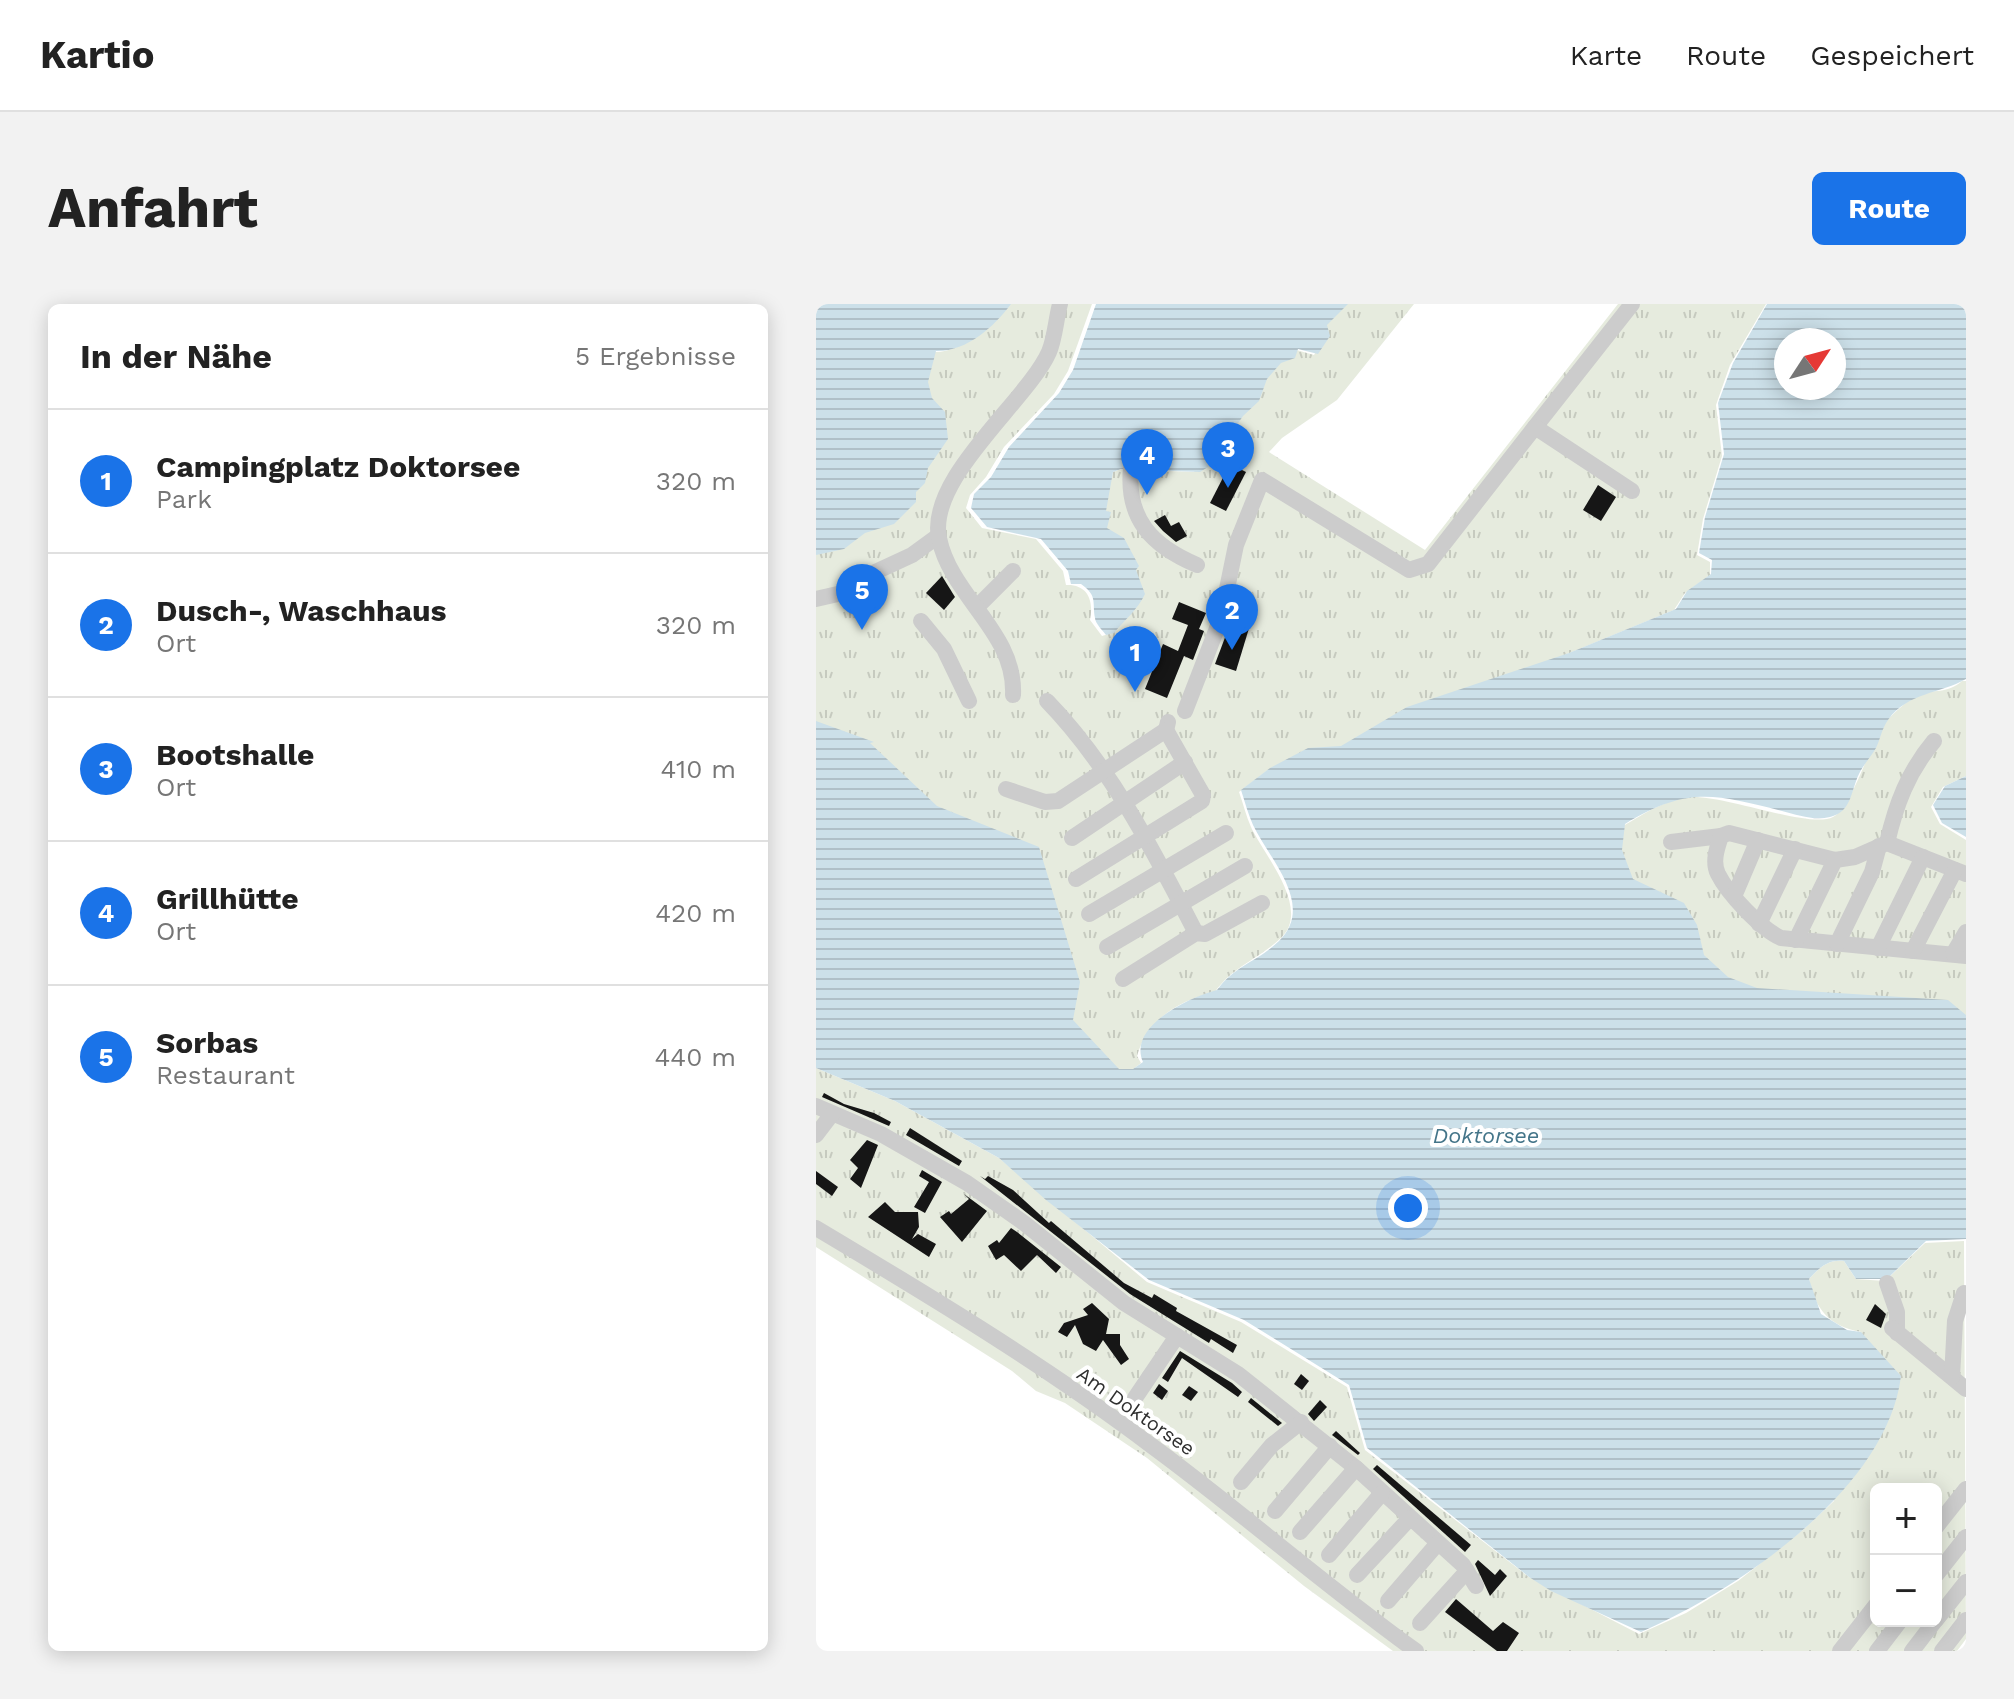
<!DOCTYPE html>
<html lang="de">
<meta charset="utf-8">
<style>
:root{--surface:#fff;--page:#f2f2f2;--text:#222;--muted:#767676;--line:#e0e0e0;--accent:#1a73e8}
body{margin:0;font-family:"Work Sans",sans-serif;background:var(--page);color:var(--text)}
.controls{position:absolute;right:24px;bottom:24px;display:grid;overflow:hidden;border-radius:12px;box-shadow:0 4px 20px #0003}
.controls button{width:72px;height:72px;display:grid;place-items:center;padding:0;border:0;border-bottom:2px solid var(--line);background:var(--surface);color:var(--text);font:40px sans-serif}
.compass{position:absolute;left:958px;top:24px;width:72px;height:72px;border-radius:50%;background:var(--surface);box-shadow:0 4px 20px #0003;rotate:54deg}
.you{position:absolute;left:592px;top:904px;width:28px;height:28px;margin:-20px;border:6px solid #fff;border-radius:50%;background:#1a73e8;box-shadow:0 0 0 12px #1a73e833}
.badge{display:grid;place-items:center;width:52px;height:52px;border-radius:50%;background:var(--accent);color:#fff;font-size:26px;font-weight:700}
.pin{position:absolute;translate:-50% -66px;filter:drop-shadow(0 2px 4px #0008)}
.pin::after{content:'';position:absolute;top:42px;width:28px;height:24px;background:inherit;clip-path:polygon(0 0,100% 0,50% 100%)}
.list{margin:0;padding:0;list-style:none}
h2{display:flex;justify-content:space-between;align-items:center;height:104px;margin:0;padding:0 32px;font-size:34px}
h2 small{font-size:26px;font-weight:400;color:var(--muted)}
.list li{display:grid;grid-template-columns:52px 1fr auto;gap:24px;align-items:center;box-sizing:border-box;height:144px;padding:0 32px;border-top:2px solid var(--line)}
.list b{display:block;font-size:30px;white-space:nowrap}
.list p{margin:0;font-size:26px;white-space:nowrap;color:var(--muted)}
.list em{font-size:26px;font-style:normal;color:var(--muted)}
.map{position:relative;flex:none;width:1150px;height:1347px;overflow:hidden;border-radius:12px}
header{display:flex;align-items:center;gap:48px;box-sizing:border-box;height:112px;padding:0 40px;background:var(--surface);border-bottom:2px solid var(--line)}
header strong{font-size:38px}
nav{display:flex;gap:44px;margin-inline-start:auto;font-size:28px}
.intro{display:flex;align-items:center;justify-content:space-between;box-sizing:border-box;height:192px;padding:0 48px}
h1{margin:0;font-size:56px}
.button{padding:20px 36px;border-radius:12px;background:var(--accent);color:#fff;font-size:28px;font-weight:700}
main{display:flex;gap:48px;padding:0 48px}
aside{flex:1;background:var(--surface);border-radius:12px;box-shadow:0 4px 20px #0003}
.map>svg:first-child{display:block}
.grass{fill:url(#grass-tufts);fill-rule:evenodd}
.water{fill:url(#water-rules);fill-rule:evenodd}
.building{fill:#161616}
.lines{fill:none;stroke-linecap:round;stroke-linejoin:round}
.minor{stroke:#ccc;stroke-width:16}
.labels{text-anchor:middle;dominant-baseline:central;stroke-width:8;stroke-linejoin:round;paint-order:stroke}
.street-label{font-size:20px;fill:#2f2f2f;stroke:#fff}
.water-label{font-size:22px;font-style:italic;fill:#447589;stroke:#fff}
</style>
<header>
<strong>Kartio</strong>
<nav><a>Karte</a><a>Route</a><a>Gespeichert</a></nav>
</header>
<div class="intro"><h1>Anfahrt</h1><a class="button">Route</a></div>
<main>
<aside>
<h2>In der Nähe<small>5 Ergebnisse</small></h2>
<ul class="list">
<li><span class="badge">1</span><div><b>Campingplatz Doktorsee</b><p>Park</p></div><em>320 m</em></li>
<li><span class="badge">2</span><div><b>Dusch-, Waschhaus</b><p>Ort</p></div><em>320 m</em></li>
<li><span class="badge">3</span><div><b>Bootshalle</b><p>Ort</p></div><em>410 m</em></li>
<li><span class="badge">4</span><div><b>Grillhütte</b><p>Ort</p></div><em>420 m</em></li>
<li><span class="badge">5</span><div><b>Sorbas</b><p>Restaurant</p></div><em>440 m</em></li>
</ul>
</aside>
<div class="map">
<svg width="1150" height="1347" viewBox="0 0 1150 1347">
<defs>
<pattern id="grass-tufts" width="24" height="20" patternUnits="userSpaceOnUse" patternTransform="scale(2)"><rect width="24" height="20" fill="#e6ebde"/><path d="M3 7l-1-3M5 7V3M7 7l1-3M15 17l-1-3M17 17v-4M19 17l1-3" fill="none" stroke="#c6cabf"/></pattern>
<pattern id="water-rules" width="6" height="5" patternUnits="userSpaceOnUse" patternTransform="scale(2)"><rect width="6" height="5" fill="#cce0e9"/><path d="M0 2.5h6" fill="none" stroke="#b0c0c8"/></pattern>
</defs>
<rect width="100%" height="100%" fill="#fff"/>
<!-- grass -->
<g class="grass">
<path d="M191 0H276L252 67 238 90 188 143 170 173 154 191 150 204 166 224 220 235 247 267 250 281C272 280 278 297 274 316L286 332 299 328C300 268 278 230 297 168L305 165 378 168 447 75 477 45 498 51 509 32 506 22 528 0H598L521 96 466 134 453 148 609 246 802 0H950L914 61 900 101 906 152 887 215 881 251 894 258V271L869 289 858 306 523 444 490 446 452 466 423 488C427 499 430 512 435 523 447 550 496 604 465 634 443 655 416 663 399 688 363 696 331 716 321 752L325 759 315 767H301L255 717 119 504 0 420V251L117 105 108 78 116 48C148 50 170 20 191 0Z"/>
<path d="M1146 377H1150V472L1127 483 1115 503 1124 520 1150 536V714L939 686 910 674 815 577 804 548 807 522C828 510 850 495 874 493 910 491 994 525 1017 513 1036 504 1053 441 1069 419 1075 411 1092 396 1101 391 1117 385 1132 390 1146 377Z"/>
<path d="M0 764 79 797 183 854 331 978 425 1018 531 1083 549 1146 713 1273 823 1330 870 1309 922 1277 988 1225 1018 1197 1045 1028C1013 1022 999 1005 993 975 1003 964 1012 955 1028 957L1040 975 1069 977 1109 939 1148 937 1150 1335 1141 1347H577L488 1282 331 1154 249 1099 220 1087 196 1067 0 943ZM1060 1185H1120V1317H1060Z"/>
</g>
<!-- water -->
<g class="water">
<path d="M0 0H195C178 23 150 48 120 47L112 78 116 94 129 108 132 135 112 164 109 179 100 188V198L78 220 49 229 28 245 0 251Z"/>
<path d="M280 0H532L511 21 514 32 502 50 482 45 479 54 465 59 451 75 443 97 427 112 392 163 384 168 305 165 297 168 290 207 295 208 291 224 308 234 323 262 320 266 329 290C321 307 309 315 298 329L290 331C287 327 279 319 279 314 276 298 282 292 265 280H255L252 267 225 235 171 223 155 204 158 190 175 173 193 143 243 89 257 66Z"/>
<path d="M951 0H1150V375C1124 390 1092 388 1072 416 1066 424 1064 436 1060 444 1055 453 1047 461 1043 470 1035 486 1036 508 1014 513 998 517 982 511 966 507 898 490 872 482 809 520L806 546 817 575 868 599 881 621 888 651 912 673 941 684 1132 696 1150 711V935L1110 937 1071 975H1040L1028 957C1012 955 1003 964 993 975L1005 1010 1031 1026 1045 1028 1085 1072C1071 1186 921 1286 825 1328L735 1287 713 1273 551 1144 533 1081 428 1016 333 976 230 896 183 854 79 797 0 764V417L58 438 54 439 121 502 223 543 264 678 257 716 303 765H317L327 758C311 722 374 693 401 686 419 661 441 658 463 637 500 601 453 555 437 521 432 510 429 498 425 486L454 464 492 444 525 442 591 403 753 349 860 305 871 287 895 270 896 256 883 249 889 213 908 150 902 99 917 59ZM970 36H1018V84H970Z"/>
<polygon points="1150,472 1150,533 1126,519 1117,501 1129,482"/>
</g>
<!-- building -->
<g class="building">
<polygon points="414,160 430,168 410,207 394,199"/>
<polygon points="782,181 800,193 785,217 767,206"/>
<polygon points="349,211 355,222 363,218 371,232 360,238 347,227 338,217"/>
<polygon points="126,272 139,293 128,306 110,289"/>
<polygon points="363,298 390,309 383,325 388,327 377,356 368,352 351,394 329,385 347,340 362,347 372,321 356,315"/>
<polygon points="416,315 434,321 420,367 399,360"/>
<polygon points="8,789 28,800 58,809 75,818 73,822 6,793"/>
<polygon points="94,824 146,857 143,862 90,831"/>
<polygon points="51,836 62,841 45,884 34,875 42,864 34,856"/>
<polygon points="106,866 126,878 109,909 98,903 113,878 103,872"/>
<polygon points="0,867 22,883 16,892 0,880"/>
<polygon points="164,872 169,875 172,872 197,886 233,919 235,917 308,979 336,994 338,990 361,1004 360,1007 421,1041 417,1049 395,1035 393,1039 314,990"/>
<polygon points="148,890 171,907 146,938 124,913 133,907 135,910 153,895"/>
<polygon points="69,898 79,908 102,908 103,923 96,935 102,930 120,940 113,953 52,913"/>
<polygon points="195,924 201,928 245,963 240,969 221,951 205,967 188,951 180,956 172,942 181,936 183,939"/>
<polygon points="276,999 293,1015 290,1030 304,1030 304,1041 313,1055 305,1061 287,1036 280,1047 267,1040 259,1021 251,1033 242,1028 248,1019 272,1011 267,1005"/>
<polygon points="1059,1000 1070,1010 1065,1024 1050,1016"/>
<polygon points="364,1047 416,1079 426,1088 422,1093 366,1054 352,1078 346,1074"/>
<polygon points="485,1070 493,1077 486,1086 478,1080"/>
<polygon points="343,1080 352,1087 346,1096 337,1089"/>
<polygon points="373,1082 382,1088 375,1097 366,1091"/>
<polygon points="435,1094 466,1119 462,1122 432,1098"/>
<polygon points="504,1096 511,1103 498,1117 492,1110"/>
<polygon points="520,1127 544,1149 542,1151 516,1131"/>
<polygon points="561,1161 655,1241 649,1248 557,1165"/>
<polygon points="662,1256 679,1271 684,1265 691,1272 674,1292 659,1260"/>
<polygon points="640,1295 677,1327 687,1318 703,1329 691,1347 681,1347 629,1308"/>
</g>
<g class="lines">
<!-- minor -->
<g class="minor">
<polyline points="719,123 816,0"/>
<path d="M315 164C310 215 336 242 381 261"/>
<polyline points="0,295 35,287 55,270 96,251 122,232"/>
<polyline points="161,303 197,267"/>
<polyline points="105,317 128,345 153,397"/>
<path d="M197 391C200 328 135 293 123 234 111 174 212 96 233 48 239 34 240 15 244 0"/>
<path d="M231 397C295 463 338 548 380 629"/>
<polyline points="369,407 405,314 420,241 446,176 593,266 612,260 719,123 816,187"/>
<polyline points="190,485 229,498 242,497 350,426 352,418"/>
<polyline points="256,534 369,458"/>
<polyline points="855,538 905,532"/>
<path d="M1071 539C1080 500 1092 468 1118 437"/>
<path d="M1150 570 1071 539 1039 553 1019 556 913 529 905 532C901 544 896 558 902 570 912 590 945 625 965 634L1150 652"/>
<polyline points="260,575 386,497 387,491 350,426"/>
<polyline points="919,590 942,536"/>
<polyline points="273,610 410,529"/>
<polyline points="943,620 979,545"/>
<polyline points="980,636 1019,556"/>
<polyline points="1021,640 1056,568 1063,542"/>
<polyline points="291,643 429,562"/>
<polyline points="1062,644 1107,553"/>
<polyline points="1097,647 1139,566"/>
<polyline points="1137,650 1150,628"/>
<polyline points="307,675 380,629 389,630 446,599"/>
<polyline points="0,802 65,830 151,879 208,919 308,999 422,1070 540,1164 647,1261 660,1282"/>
<polyline points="0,831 16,810"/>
<path d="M0 924C114 992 230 1062 336 1142 426 1208 509 1282 600 1347"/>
<polyline points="1071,979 1081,1008 1081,1029"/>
<polyline points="1076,1024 1150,1085"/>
<polyline points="1136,1073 1139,1017 1148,989"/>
<polyline points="319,1094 361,1032"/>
<polyline points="425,1178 456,1141 485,1118"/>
<polyline points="459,1207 514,1142"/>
<polyline points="1120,1223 1150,1185"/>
<polyline points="484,1228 540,1164"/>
<polyline points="513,1251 566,1189"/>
<polyline points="541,1271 594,1214"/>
<polyline points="1120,1271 1150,1233"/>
<polyline points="572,1297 622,1239"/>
<polyline points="1120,1316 1150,1278"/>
<polyline points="604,1319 651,1267"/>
<polyline points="1024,1347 1060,1301"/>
<polyline points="1061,1347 1084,1317"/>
<polyline points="1096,1347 1119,1317"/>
<polyline points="1126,1347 1150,1316"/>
</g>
</g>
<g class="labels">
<!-- street labels -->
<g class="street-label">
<text transform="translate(320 1107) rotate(35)">Am Doktorsee</text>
</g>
<!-- water labels -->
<g class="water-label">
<text x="670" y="831">Doktorsee</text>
</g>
</g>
</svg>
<div class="controls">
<button>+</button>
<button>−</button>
</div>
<svg class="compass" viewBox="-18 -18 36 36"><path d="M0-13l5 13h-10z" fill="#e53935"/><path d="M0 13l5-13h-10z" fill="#767676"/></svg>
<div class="you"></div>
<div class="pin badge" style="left:319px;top:388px">1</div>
<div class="pin badge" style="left:416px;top:346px">2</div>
<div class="pin badge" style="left:412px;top:184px">3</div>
<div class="pin badge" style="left:331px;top:191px">4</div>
<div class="pin badge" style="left:46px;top:326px">5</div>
</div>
</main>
